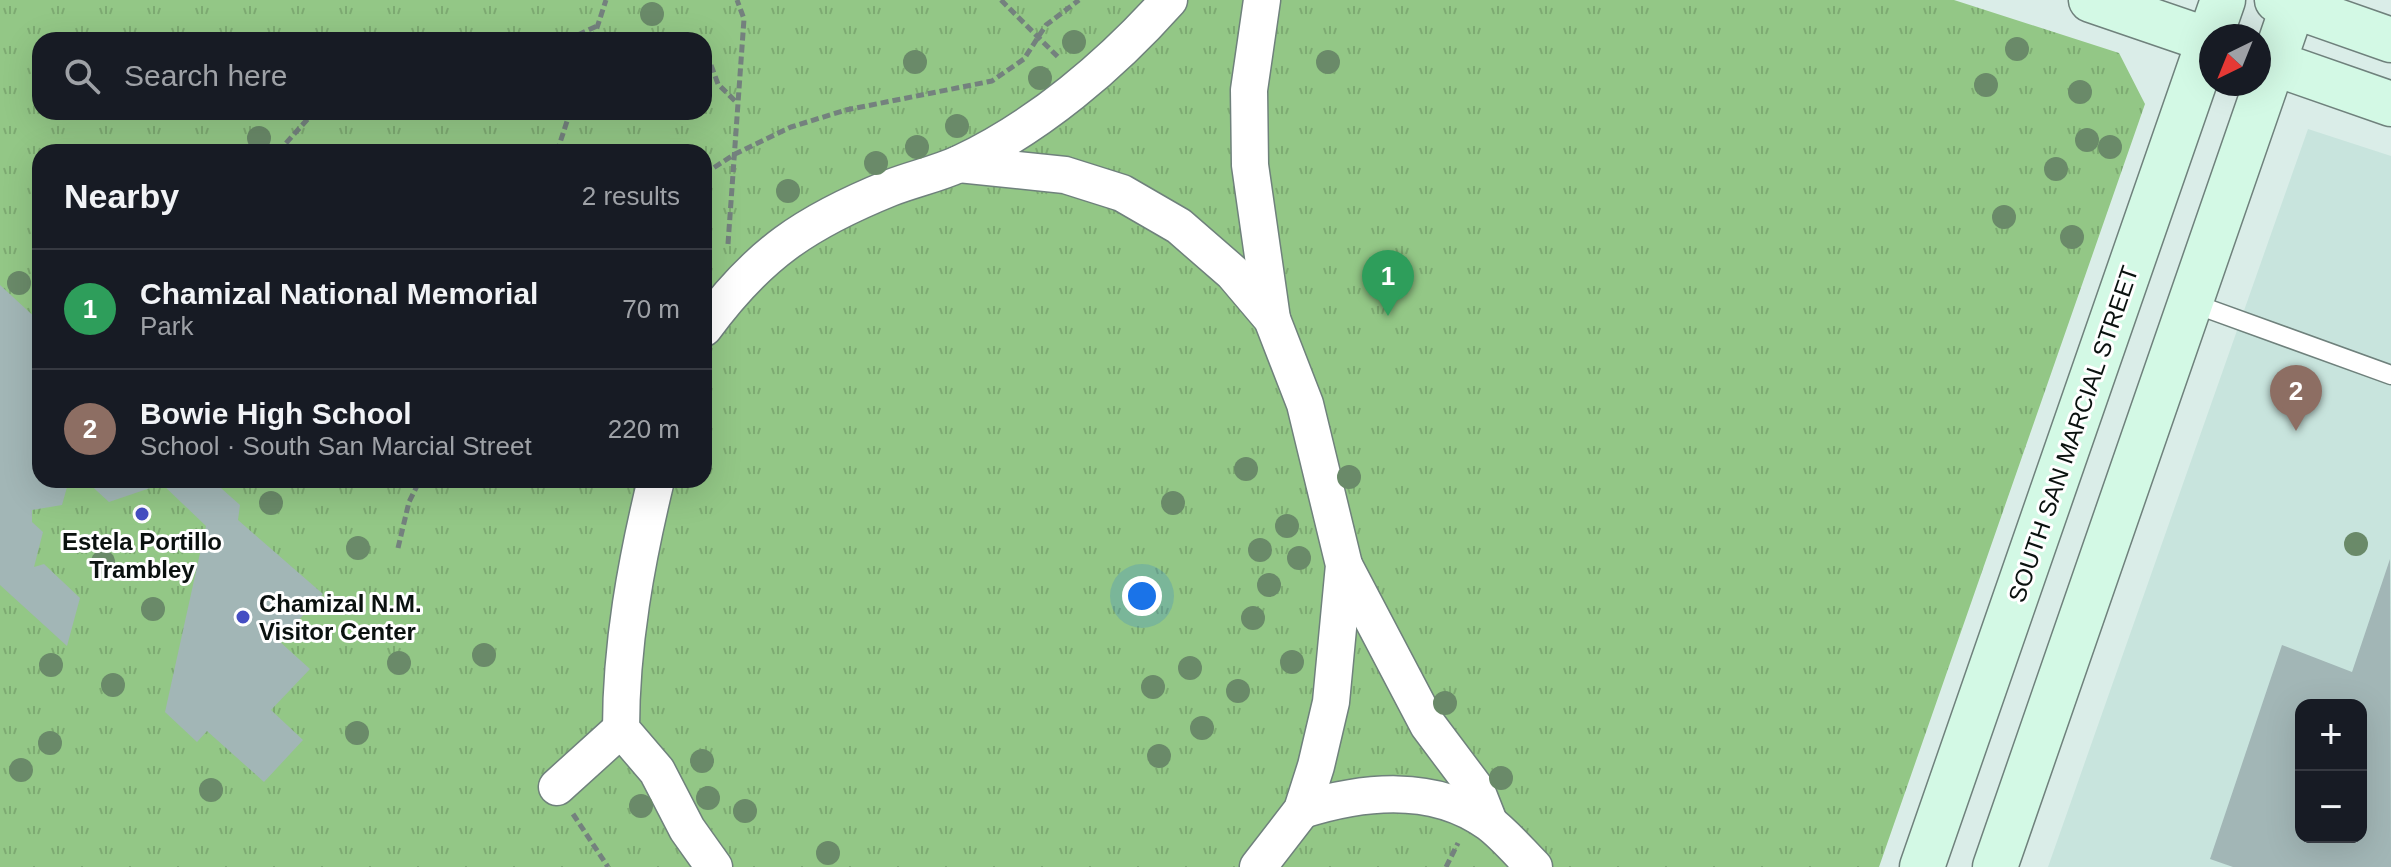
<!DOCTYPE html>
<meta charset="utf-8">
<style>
:root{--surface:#171b24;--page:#20242c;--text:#f1f3f6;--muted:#9ea1a6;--line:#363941;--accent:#ea580c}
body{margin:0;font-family:Helvetica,sans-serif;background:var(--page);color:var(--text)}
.controls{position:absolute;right:24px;bottom:24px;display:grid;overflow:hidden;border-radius:16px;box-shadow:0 8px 32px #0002}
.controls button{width:72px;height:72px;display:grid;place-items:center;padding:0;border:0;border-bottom:2px solid var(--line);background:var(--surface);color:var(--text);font:40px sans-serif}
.compass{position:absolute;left:2199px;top:24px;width:72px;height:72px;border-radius:50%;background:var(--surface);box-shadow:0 8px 32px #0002;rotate:223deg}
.you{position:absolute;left:1142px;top:596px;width:28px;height:28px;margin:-20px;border:6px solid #fff;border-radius:50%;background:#1a73e8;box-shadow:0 0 0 12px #1a73e833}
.badge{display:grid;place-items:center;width:52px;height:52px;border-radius:50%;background:var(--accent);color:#fff;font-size:26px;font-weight:700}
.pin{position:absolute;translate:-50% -66px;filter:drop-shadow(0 2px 4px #0008)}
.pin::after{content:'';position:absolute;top:42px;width:28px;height:24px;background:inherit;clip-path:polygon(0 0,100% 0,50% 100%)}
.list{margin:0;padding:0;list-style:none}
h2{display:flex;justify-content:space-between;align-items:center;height:104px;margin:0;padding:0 32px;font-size:34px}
h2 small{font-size:26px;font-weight:400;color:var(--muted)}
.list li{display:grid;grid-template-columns:52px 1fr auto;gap:24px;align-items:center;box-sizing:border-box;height:120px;padding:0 32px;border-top:2px solid var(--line)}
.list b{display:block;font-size:30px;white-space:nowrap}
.list p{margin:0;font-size:26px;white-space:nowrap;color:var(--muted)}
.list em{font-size:26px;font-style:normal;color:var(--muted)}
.icon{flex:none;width:44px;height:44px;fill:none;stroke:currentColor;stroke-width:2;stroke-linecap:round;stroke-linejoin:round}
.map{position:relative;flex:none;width:2391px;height:867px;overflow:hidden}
.search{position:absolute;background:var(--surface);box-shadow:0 8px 32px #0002;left:32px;top:32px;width:680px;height:88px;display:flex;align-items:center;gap:20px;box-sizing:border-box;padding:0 28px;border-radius:24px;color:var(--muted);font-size:30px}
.panel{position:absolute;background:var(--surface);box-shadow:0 8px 32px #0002;left:32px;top:144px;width:680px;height:344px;border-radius:24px}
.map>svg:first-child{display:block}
.built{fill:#c8e4dd;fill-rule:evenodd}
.park{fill:url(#park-tufts);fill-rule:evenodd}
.building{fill:#a2b6b6;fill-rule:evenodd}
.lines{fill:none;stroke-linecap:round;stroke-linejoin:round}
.lane-casing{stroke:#6f817c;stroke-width:21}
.street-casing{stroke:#6f817c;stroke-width:39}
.secondary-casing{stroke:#6f817c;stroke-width:47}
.path{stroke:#74817e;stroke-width:5;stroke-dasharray:8 4;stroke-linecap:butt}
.lane{stroke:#fff;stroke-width:18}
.street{stroke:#fff;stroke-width:36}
.secondary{stroke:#d3f9e5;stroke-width:44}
.tree{fill:#6a8a69}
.poi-dot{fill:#454ec3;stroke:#fff;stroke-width:3}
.labels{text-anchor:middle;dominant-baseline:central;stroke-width:6;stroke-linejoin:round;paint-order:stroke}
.street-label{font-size:24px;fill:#0a110f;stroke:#fff}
.poi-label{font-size:24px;font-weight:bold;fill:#0a110f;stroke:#fff}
</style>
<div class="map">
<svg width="2391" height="867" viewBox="0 0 2391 867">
<defs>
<pattern id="park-tufts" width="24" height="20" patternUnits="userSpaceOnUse" patternTransform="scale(2)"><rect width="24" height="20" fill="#93c786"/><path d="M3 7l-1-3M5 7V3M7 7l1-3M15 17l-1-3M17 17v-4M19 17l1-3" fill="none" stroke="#7daa72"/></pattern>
</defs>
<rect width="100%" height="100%" fill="#daede8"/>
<!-- built -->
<path class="built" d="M2308 129 2391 156V867H2048ZM2301 705H2361V837H2301Z"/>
<!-- park -->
<path class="park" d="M0 0H1954L2119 53 2145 104 1879 867H0ZM40 40H704V112H40ZM40 152H704V480H40Z"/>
<!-- building -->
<g class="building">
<polygon points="0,285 40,322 40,480 69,480 62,505 32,510 32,522 43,532 34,567 44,564 80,598 67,646 0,585"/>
<polygon points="85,480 212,480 240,505 238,520 323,594 279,641 310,669 271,710 303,740 264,782 207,731 197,742 165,712 206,526 162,484 109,502"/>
<path d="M2390 559 2391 867H2233L2210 859 2282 645 2352 672ZM2301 705H2361V837H2301Z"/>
</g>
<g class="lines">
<defs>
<polyline id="lane" points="2192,303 2391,375"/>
<g id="street">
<polyline points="1262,0 1249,90 1250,165 1272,319"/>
<polyline points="959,164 1065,175 1122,193 1179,226 1233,273 1272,319 1305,404 1344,565 1331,702 1316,766 1302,810 1258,867"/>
<path d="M704 328C758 254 806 222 890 188 913 179 937 174 959 164 1038 127 1111 65 1169 0"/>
<path d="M656 480C636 562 621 645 621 729L657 771 687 829 714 867"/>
<polyline points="1345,567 1428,725 1476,789 1489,822"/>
<polyline points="557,787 621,729"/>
<path d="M1302 810C1362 791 1434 783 1489 823 1505 835 1520 853 1534 867"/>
</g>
<g id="secondary">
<polyline points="2091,0 2211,41"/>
<polyline points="2277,0 2391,40"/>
<polyline points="2259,58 2391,104"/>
<polyline points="1922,867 2223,0"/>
<polyline points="1995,867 2293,6"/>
</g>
</defs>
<!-- lane casing -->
<use href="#lane" class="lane-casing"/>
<!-- street casing -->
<use href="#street" class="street-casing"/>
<!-- secondary casing -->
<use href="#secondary" class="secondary-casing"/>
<!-- path -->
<g class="path">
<polyline points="1001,0 1060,59"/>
<polyline points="567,40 597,26"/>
<polyline points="593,40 606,0"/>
<polyline points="711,65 718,84 736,102"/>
<polyline points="278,152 314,112"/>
<polyline points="557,152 570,112"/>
<polyline points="704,174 735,154 791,127 846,110 992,81 1024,59 1046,25 1079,0"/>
<polyline points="728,244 744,19 737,0"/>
<polyline points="398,548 409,502 420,480"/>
<polyline points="573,814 608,867"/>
<polyline points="1446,867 1458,843"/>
</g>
<!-- lane -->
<use href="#lane" class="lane"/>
<!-- street -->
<use href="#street" class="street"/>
<!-- secondary -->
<use href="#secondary" class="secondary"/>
</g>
<!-- trees -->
<g class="tree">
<circle cx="652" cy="14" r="12"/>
<circle cx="1074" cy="42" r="12"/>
<circle cx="2017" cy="49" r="12"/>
<circle cx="915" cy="62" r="12"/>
<circle cx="1328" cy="62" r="12"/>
<circle cx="1040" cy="78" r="12"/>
<circle cx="1986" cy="85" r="12"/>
<circle cx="2080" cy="92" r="12"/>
<circle cx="957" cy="126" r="12"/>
<circle cx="259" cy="138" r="12"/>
<circle cx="2087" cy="140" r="12"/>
<circle cx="917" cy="147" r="12"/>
<circle cx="2110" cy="147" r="12"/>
<circle cx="876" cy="163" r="12"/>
<circle cx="2056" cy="169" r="12"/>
<circle cx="788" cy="191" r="12"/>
<circle cx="2004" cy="217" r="12"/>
<circle cx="2072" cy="237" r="12"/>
<circle cx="19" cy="283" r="12"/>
<circle cx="1246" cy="469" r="12"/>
<circle cx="1349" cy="477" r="12"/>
<circle cx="271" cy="503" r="12"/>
<circle cx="1173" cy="503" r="12"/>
<circle cx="1287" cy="526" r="12"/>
<circle cx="2356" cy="544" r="12"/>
<circle cx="358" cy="548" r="12"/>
<circle cx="1260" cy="550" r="12"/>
<circle cx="1299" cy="558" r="12"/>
<circle cx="103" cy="562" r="12"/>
<circle cx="1269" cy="585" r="12"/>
<circle cx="153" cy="609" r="12"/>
<circle cx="1253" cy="618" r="12"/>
<circle cx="484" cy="655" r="12"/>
<circle cx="1292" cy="662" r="12"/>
<circle cx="399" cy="663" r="12"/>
<circle cx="51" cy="665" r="12"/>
<circle cx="1190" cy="668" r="12"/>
<circle cx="113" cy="685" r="12"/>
<circle cx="1153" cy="687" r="12"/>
<circle cx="1238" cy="691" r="12"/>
<circle cx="1445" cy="703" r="12"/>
<circle cx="1202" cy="728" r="12"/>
<circle cx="357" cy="733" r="12"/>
<circle cx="50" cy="743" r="12"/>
<circle cx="1159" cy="756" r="12"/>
<circle cx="702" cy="761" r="12"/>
<circle cx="21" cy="770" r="12"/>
<circle cx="1501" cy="778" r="12"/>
<circle cx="211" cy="790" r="12"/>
<circle cx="708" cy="798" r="12"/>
<circle cx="641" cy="806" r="12"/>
<circle cx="745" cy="811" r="12"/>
<circle cx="828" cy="853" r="12"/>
</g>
<!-- markers -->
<g class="poi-dot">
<circle cx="142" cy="514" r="8"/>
<circle cx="243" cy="617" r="8"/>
</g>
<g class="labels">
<!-- street labels -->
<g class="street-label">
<text transform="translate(2073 434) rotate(-71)">SOUTH SAN MARCIAL STREET</text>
</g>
<!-- poi labels -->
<g class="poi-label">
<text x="142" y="541">Estela Portillo<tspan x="142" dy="28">Trambley</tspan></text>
<text x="259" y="603" text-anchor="start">Chamizal N.M.<tspan x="259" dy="28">Visitor Center</tspan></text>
</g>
</g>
</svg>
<div class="controls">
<button>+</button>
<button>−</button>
</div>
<svg class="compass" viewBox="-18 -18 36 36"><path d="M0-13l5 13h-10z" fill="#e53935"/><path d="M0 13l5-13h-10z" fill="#9ea1a6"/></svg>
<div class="you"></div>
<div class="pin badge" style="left:1388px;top:316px;background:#2e9e5b">1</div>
<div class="pin badge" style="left:2296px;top:431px;background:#8d6e63">2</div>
<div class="search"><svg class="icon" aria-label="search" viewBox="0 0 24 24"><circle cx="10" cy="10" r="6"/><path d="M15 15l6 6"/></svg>Search here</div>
<section class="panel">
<h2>Nearby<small>2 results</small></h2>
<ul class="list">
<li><span class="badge" style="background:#2e9e5b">1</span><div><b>Chamizal National Memorial</b><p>Park</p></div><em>70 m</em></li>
<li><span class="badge" style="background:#8d6e63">2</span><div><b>Bowie High School</b><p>School · South San Marcial Street</p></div><em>220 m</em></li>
</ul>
</section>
</div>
